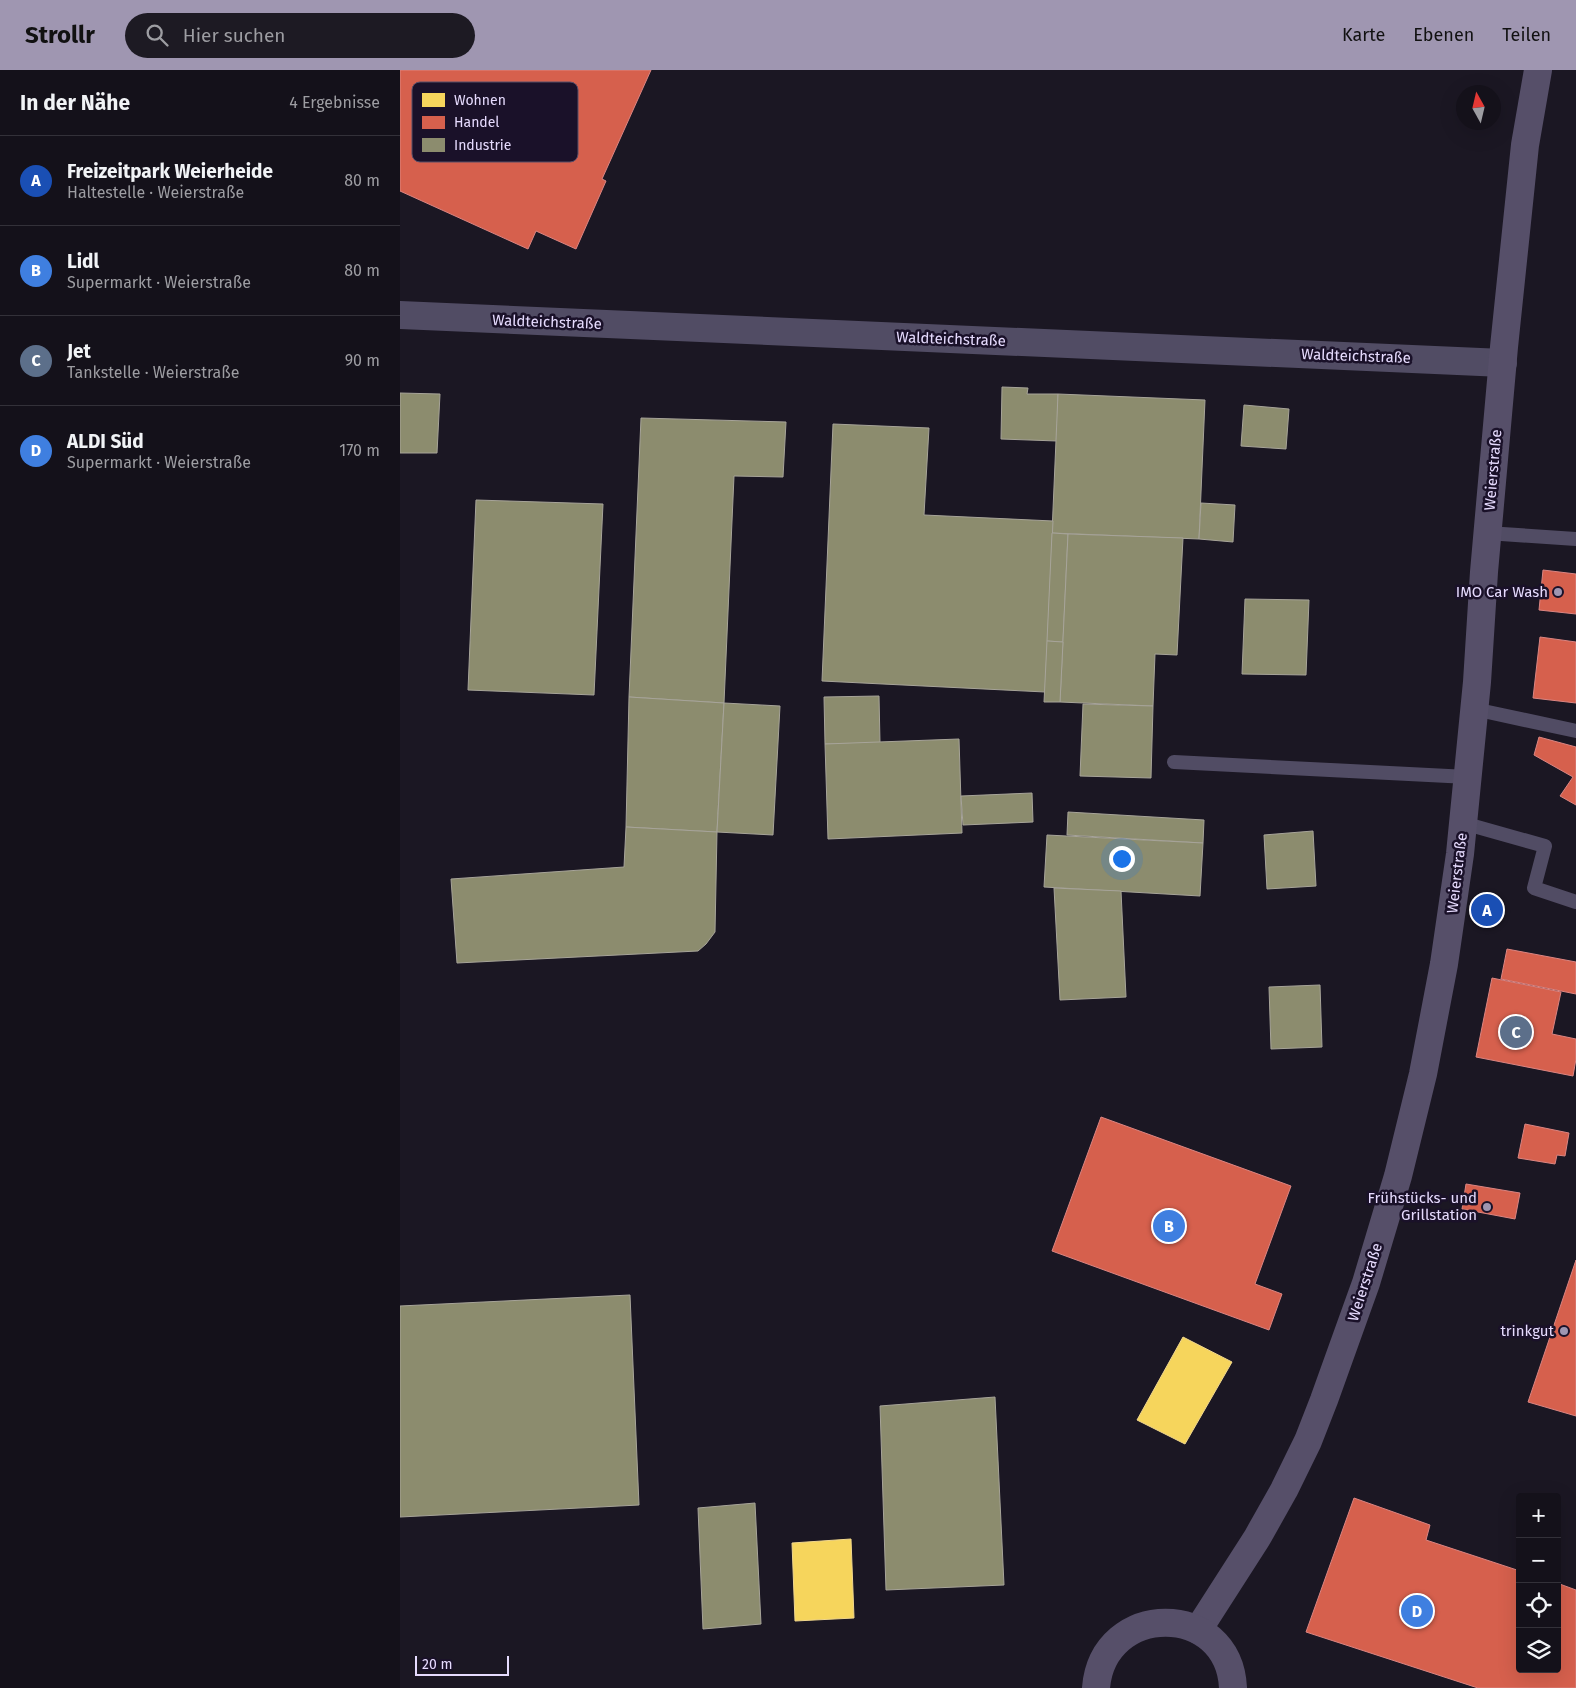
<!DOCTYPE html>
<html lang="de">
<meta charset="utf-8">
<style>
:root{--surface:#14111a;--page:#1d1a23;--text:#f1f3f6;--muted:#9d9da2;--line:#333139;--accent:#9f96b1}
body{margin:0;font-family:"Fira Sans",sans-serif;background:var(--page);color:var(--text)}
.controls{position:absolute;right:15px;bottom:15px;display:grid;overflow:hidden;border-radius:5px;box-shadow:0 5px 20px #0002}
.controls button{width:45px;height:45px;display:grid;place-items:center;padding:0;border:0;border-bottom:1px solid var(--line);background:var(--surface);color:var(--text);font:25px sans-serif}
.compass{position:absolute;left:1056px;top:15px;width:45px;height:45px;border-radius:50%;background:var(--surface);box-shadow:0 5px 20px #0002;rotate:352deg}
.scale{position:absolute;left:15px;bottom:12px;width:94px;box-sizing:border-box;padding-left:5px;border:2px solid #e6dbfe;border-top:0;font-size:14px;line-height:18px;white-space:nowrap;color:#e6dbfe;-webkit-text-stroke:4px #1a1129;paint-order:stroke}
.you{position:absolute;left:721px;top:788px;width:18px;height:18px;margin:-12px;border:4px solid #fff;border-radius:50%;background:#1a73e8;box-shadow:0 0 0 8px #1a73e833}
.badge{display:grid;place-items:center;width:32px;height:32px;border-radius:50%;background:var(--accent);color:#fff;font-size:16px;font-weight:700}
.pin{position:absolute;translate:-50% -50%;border:2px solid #fff;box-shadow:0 1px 5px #0006}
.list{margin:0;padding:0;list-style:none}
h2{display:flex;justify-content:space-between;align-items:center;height:65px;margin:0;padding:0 20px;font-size:21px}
h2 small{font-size:16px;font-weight:400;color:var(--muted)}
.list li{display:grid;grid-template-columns:32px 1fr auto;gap:15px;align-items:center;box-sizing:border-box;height:90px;padding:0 20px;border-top:1px solid var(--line)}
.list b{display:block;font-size:19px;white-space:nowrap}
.list p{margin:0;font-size:16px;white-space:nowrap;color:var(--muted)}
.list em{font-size:16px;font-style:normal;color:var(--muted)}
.icon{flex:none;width:28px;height:28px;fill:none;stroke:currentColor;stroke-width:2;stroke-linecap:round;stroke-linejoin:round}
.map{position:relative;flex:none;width:1176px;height:1618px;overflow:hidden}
header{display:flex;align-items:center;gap:30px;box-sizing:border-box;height:70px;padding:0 25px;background:var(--accent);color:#111}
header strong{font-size:24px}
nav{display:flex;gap:28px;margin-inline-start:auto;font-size:18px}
.search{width:350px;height:45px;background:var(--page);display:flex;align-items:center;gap:12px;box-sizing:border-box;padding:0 18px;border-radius:28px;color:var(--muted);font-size:19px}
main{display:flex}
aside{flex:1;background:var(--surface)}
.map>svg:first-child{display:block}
.homes{fill:#f6d55c;stroke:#f1d78d}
.shops{fill:#d6604d;stroke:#db8582}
.industry{fill:#8c8c6e;stroke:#a7a499}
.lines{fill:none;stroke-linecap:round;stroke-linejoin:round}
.service{stroke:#514c64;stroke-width:14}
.minor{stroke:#514c64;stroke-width:28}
.secondary{stroke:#564f69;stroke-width:28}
.poi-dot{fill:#9f96b1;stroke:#1a1129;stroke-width:2}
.labels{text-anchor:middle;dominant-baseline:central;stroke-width:5;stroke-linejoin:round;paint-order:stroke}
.street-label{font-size:15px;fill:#e6dbfe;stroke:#1a1129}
.poi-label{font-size:15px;fill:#e6dbfe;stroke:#1a1129;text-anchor:end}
.key{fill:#1a1129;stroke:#574e69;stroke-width:1}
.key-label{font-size:14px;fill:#e6dbfe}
</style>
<header>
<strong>Strollr</strong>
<div class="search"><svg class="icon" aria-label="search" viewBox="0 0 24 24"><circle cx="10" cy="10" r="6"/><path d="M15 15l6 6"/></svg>Hier suchen</div>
<nav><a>Karte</a><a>Ebenen</a><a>Teilen</a></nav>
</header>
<main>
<aside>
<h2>In der Nähe<small>4 Ergebnisse</small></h2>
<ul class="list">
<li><span class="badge" style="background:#1a4fb4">A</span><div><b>Freizeitpark Weierheide</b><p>Haltestelle · Weierstraße</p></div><em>80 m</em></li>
<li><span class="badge" style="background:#3f7fe0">B</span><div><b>Lidl</b><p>Supermarkt · Weierstraße</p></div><em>80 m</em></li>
<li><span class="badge" style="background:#5c6f8a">C</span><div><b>Jet</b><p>Tankstelle · Weierstraße</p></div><em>90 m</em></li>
<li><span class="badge" style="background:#3f7fe0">D</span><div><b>ALDI Süd</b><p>Supermarkt · Weierstraße</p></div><em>170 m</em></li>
</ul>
</aside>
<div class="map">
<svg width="1176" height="1618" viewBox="0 0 1176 1618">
<rect width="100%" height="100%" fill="#1b1723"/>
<!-- homes -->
<g class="homes">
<polygon points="783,1267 832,1292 785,1374 737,1350"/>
<polygon points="451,1469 454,1548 395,1551 392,1473"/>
</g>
<!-- shops -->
<g class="shops">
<polygon points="0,0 251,0 202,109 206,111 176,179 136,161 128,179 0,121"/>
<polygon points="1143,500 1176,504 1176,544 1139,540"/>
<polygon points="1140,567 1176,572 1176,633 1133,628"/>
<polygon points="1139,667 1176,677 1176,735 1160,726 1173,707 1134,685"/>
<polygon points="1107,879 1176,892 1176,924 1101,909"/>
<polygon points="1092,908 1161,922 1152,964 1176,969 1176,989 1173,1006 1076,987"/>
<polygon points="701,1047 891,1116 855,1214 882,1224 869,1260 652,1181"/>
<polygon points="1125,1054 1169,1063 1165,1086 1157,1085 1155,1094 1118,1088"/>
<polygon points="1066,1114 1120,1123 1115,1149 1062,1139"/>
<polygon points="1176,1190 1176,1346 1128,1332"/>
<polygon points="954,1428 1030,1455 1026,1470 1120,1501 1120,1599 1157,1599 1157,1513 1176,1520 1176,1618 1078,1618 906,1562"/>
</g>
<!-- industry -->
<g class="industry">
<polygon points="602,317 628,318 627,324 658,324 657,371 601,369"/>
<polygon points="0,323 40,324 37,383 0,383"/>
<polygon points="658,324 805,330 799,469 652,463"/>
<polygon points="844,335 889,339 886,379 841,376"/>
<polygon points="241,348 386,352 383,407 334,406 324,633 229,627"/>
<polygon points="433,354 529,358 524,445 653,451 645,622 422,611"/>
<polygon points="76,430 203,434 194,625 68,620"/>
<polygon points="801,433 835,435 833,472 799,469"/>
<polygon points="652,463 668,464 663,572 647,571"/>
<polygon points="668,464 783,468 777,585 755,584 753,636 660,632"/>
<polygon points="845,529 909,530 906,605 842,604"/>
<polygon points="647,571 663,572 660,632 644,632"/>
<polygon points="479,626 480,673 425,674 424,627"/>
<polygon points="229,627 324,633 317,762 226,757"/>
<polygon points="324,633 380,636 373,765 317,762"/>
<polygon points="683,634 753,636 751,708 680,706"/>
<polygon points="559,669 562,763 428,769 425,674"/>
<polygon points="632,723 633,752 563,755 561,726"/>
<polygon points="668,742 804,750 803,773 667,765"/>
<polygon points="226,757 317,762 315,862 306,874 298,881 57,893 51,809 224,797"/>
<polygon points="913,761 916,816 867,819 864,765"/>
<polygon points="647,765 803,773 800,826 644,817"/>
<polygon points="654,818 721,821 726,927 660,930"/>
<polygon points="920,915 922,977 871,979 869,917"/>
<polygon points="230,1225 239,1435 0,1447 0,1236"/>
<polygon points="595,1327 604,1515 486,1520 480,1336"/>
<polygon points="355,1433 361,1554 303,1559 298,1438"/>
</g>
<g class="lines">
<!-- service -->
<g class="service">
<polyline points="1087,463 1176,469"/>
<polyline points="1074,639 1176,661"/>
<polyline points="774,692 1068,707"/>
<polyline points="1063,753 1145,776 1134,818 1176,832"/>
</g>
<!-- minor -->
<polyline class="minor" points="0,245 1103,293"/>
<!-- secondary -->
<g class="secondary">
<polyline points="798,1560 857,1468 884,1420 908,1371 924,1330 966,1213 998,1106 1023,1004 1044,894 1060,784 1077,612 1084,502 1104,277 1125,75 1138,0"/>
<path d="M696 1618C703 1531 829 1531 833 1618"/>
</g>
</g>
<!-- markers -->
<g class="poi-dot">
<circle cx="1158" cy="522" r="5"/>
<circle cx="1087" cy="1137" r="5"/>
<circle cx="1164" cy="1261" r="5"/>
</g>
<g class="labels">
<!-- street labels -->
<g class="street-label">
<text transform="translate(147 252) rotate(2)">Waldteichstraße</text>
<text transform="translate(551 269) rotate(2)">Waldteichstraße</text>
<text transform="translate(956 286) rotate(2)">Waldteichstraße</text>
<text transform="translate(1093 400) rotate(-85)">Weierstraße</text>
<text transform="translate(1057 803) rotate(-83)">Weierstraße</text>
<text transform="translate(965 1212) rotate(-72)">Weierstraße</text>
</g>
<!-- poi labels -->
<g class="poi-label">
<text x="1148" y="522">IMO Car Wash</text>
<text x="1077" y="1128">Frühstücks- und<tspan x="1077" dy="17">Grillstation</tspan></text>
<text x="1154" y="1261">trinkgut</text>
</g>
</g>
<!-- legend -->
<rect x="12" y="12" width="166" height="80" rx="8" class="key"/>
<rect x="22" y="23" width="23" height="14" fill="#f6d55c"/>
<rect x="22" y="46" width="23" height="13" fill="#d6604d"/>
<rect x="22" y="68" width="23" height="14" fill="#8c8c6e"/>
<g class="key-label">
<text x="54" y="35">Wohnen</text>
<text x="54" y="57">Handel</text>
<text x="54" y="80">Industrie</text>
</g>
</svg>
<div class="controls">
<button>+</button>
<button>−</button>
<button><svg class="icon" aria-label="locate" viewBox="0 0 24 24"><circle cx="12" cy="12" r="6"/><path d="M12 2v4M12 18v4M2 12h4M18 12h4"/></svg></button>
<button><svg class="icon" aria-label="layers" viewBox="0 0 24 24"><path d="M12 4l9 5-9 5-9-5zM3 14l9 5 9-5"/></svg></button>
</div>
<svg class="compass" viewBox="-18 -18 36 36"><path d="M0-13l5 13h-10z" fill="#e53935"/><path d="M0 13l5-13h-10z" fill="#9d9da2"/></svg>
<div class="scale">20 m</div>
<div class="you"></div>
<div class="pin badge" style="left:1087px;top:840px;background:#1a4fb4">A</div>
<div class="pin badge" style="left:769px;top:1156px;background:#3f7fe0">B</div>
<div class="pin badge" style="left:1116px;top:962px;background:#5c6f8a">C</div>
<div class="pin badge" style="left:1017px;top:1541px;background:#3f7fe0">D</div>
</div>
</main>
